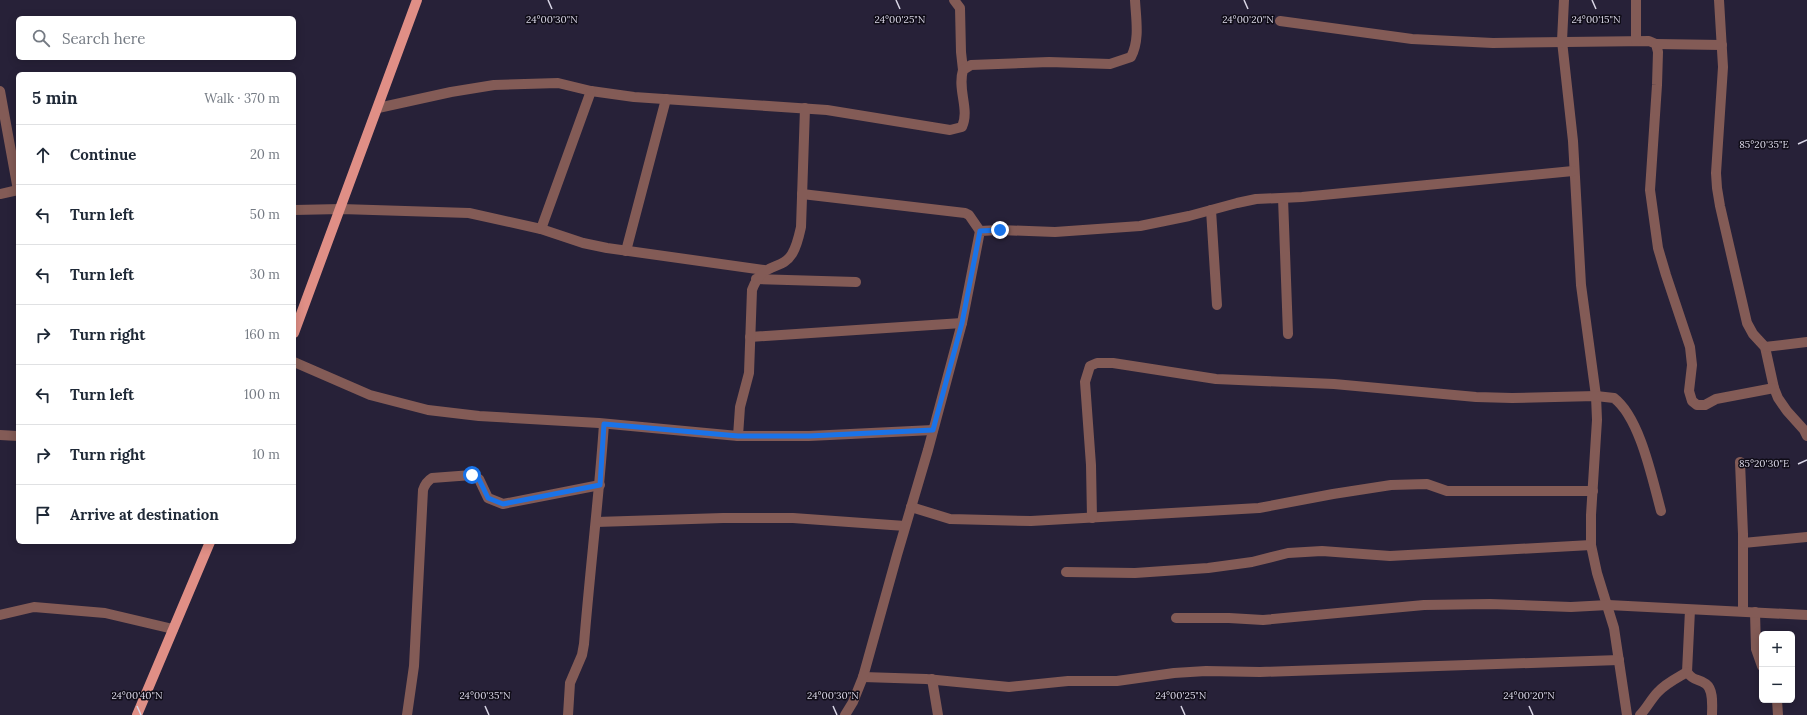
<!DOCTYPE html>
<meta charset="utf-8">
<style>
:root{--surface:#fff;--page:#f6f6f7;--text:#1f2937;--muted:#747a83;--line:#e0e1e3}
body{margin:0;font-family:Lora,serif;background:var(--page);color:var(--text)}
.controls{position:absolute;right:12px;bottom:12px;display:grid;overflow:hidden;border-radius:6px;box-shadow:0 2px 10px #0003}
.controls button{width:36px;height:36px;display:grid;place-items:center;padding:0;border:0;border-bottom:1px solid var(--line);background:var(--surface);color:var(--text);font:20px sans-serif}
.stop{position:absolute;width:12px;height:12px;margin:-9px;border:3px solid #1a73e8;border-radius:50%;background:#fff}
.stop.end{background:#1a73e8;border-color:#fff;box-shadow:0 1px 4px #0008}
.list{margin:0;padding:0;list-style:none}
h2{display:flex;justify-content:space-between;align-items:center;height:52px;margin:0;padding:0 16px;font-size:17px}
h2 small{font-size:13px;font-weight:400;color:var(--muted)}
.list li{display:grid;grid-template-columns:26px 1fr auto;gap:12px;align-items:center;box-sizing:border-box;height:60px;padding:0 16px;border-top:1px solid var(--line)}
.list b{display:block;font-size:15px;white-space:nowrap}
.list em{font-size:13px;font-style:normal;color:var(--muted)}
.icon{flex:none;width:22px;height:22px;fill:none;stroke:currentColor;stroke-width:2;stroke-linecap:round;stroke-linejoin:round}
.map{position:relative;flex:none;width:1807px;height:715px;overflow:hidden}
.search{position:absolute;background:var(--surface);box-shadow:0 2px 10px #0003;left:16px;top:16px;width:280px;height:44px;display:flex;align-items:center;gap:10px;box-sizing:border-box;padding:0 14px;border-radius:6px;color:var(--muted);font-size:15px}
.panel{position:absolute;background:var(--surface);box-shadow:0 2px 10px #0003;left:16px;top:72px;width:280px;height:472px;border-radius:6px}
.map>svg:first-child{display:block}
.lines{fill:none;stroke-linecap:round;stroke-linejoin:round}
.minor{stroke:#835b56;stroke-width:10}
.major{stroke:#e08f86;stroke-width:10}
.route{stroke:#1a73e8;stroke-width:5}
.ticks{fill:none;stroke:#d9d6e6;stroke-width:1.5}
.ticks-label{font-size:10px;text-anchor:middle;fill:#d9d6e6;stroke:#0f0c17;stroke-width:3;stroke-linejoin:round;paint-order:stroke}
</style>
<div class="map">
<svg width="1807" height="715" viewBox="0 0 1807 715">
<rect width="100%" height="100%" fill="#272138"/>
<g class="lines">
<!-- minor -->
<g class="minor">
<polyline points="954,0 960,8 961,52 963,70"/>
<polyline points="1564,0 1562,41 1573,141 1581,285 1596,396 1597,420 1591,515 1591,545 1597,573 1614,628 1627,715"/>
<polyline points="1719,0 1723,67 1716,173 1717,188 1720,206 1747,323 1753,334 1765,347 1774,388 1778,398 1787,411 1804,430 1807,436"/>
<polyline points="1280,21 1412,39 1493,43 1649,41 1656,44 1658,52 1657,85 1650,190 1658,248 1666,275 1690,347 1692,365 1689,391 1692,401 1697,405 1705,405 1716,399 1774,388"/>
<polyline points="1636,41 1636,0"/>
<polyline points="1656,44 1722,45"/>
<polyline points="0,91 18,190"/>
<path d="M378 108 451 92 494 85 558 83 591 91 634 97 827 110 950 130 962 127C970 109 957 90 963 70L971 65 1049 62 1110 64 1131 57C1140 40 1136 19 1135 0"/>
<polyline points="0,194 18,190"/>
<polyline points="802,194 965,213 969,215 980,231"/>
<polyline points="1283,198 1288,334"/>
<polyline points="294,210 341,209 469,213 541,229 583,243 607,248 764,270"/>
<polyline points="1211,210 1217,305"/>
<polyline points="541,229 591,91"/>
<polyline points="626,251 666,99"/>
<polyline points="756,279 856,282"/>
<polyline points="750,337 962,323"/>
<polyline points="1765,347 1807,342"/>
<polyline points="294,362 370,395 428,410 479,416 599,423 738,436 809,436 933,430"/>
<polyline points="0,435 18,436"/>
<path d="M738 436 740 407 749 373 752 290C763 260 781 272 792 254 797 246 799 236 801 227L805 108"/>
<polyline points="1740,462 1743,534 1743,611"/>
<polyline points="911,507 950,519 1031,521 1259,508 1333,494 1391,485 1427,484 1447,491 1593,491"/>
<path d="M1092 518 1091 465 1085 382 1090 366 1097 363H1113L1216 379 1334 384 1476 397 1512 398 1596 396 1614 398C1640 418 1652 478 1661 511"/>
<polyline points="596,522 723,518 793,518 905,526"/>
<polyline points="1743,543 1807,537"/>
<polyline points="1066,572 1135,573 1208,568 1252,562 1288,553 1322,551 1390,556 1591,545"/>
<path d="M1690 610 1687 672C1694 682 1698 678 1706 684 1714 690 1712 706 1712 715"/>
<polyline points="1755,612 1756,649 1762,666"/>
<polyline points="0,615 34,607 105,613 173,629"/>
<polyline points="1176,618 1229,618 1263,620 1424,605 1490,604 1571,607 1608,605 1807,615"/>
<polyline points="863,677 926,679 1009,687 1068,681 1117,681 1174,673 1206,671 1260,672 1619,660"/>
<polyline points="932,679 938,715"/>
<polyline points="1777,700 1778,715"/>
<path d="M407 715 414 666 423 490C425 484 427 481 432 478L472 475 479 479 488 498 503 504 600 485"/>
<path d="M568 715 570 683 582 655 584 644C590 570 599 497 604 424"/>
<polyline points="845,715 853,702 863,677 897,555 928,450 962,323 980,231 1000,230 1055,232 1140,226 1189,216 1237,203 1256,199 1302,197 1573,171"/>
<path d="M1640 715C1647 708 1651 699 1658 692 1666 683 1677 678 1687 672"/>
</g>
<!-- major -->
<g class="major">
<polyline points="294,333 417,0"/>
<polyline points="137,715 210,542"/>
</g>
</g>
<g class="lines">
<!-- route -->
<polyline class="route" points="472,475 479,479 488,498 503,504 600,485 604,424 738,436 809,436 933,430 962,323 980,231 1000,230"/>
</g>
<!-- ticks -->
<path class="ticks" d="M548 0 552 9M896 0 900 9M1244 0 1248 9M1592 0 1596 9M1798 144 1807 140M1798 464 1807 460M137 706 141 715M485 706 489 715M833 706 837 715M1181 706 1185 715M1529 706 1533 715"/>
<g class="ticks-label">
<text x="552" y="23">24°00'30"N</text>
<text x="900" y="23">24°00'25"N</text>
<text x="1248" y="23">24°00'20"N</text>
<text x="1596" y="23">24°00'15"N</text>
<text x="1764" y="148">85°20'35"E</text>
<text x="1764" y="467">85°20'30"E</text>
<text x="137" y="699">24°00'40"N</text>
<text x="485" y="699">24°00'35"N</text>
<text x="833" y="699">24°00'30"N</text>
<text x="1181" y="699">24°00'25"N</text>
<text x="1529" y="699">24°00'20"N</text>
</g>
</svg>
<div class="controls">
<button>+</button>
<button>−</button>
</div>
<div class="stop" style="left:472px;top:475px"></div>
<div class="stop end" style="left:1000px;top:230px"></div>
<div class="search"><svg class="icon" aria-label="search" viewBox="0 0 24 24"><circle cx="10" cy="10" r="6"/><path d="M15 15l6 6"/></svg>Search here</div>
<section class="panel">
<h2>5 min<small>Walk · 370 m</small></h2>
<ul class="list">
<li><svg class="icon" aria-label="ahead" viewBox="0 0 24 24"><path d="M12 20V5M6 11l6-6 6 6"/></svg><div><b>Continue</b></div><em>20 m</em></li>
<li><svg class="icon" aria-label="left" viewBox="0 0 24 24"><path d="M17 20v-9H6M10 6l-5 5 5 5"/></svg><div><b>Turn left</b></div><em>50 m</em></li>
<li><svg class="icon" aria-label="left" viewBox="0 0 24 24"><path d="M17 20v-9H6M10 6l-5 5 5 5"/></svg><div><b>Turn left</b></div><em>30 m</em></li>
<li><svg class="icon" aria-label="right" viewBox="0 0 24 24"><path d="M7 20v-9h11M14 6l5 5-5 5"/></svg><div><b>Turn right</b></div><em>160 m</em></li>
<li><svg class="icon" aria-label="left" viewBox="0 0 24 24"><path d="M17 20v-9H6M10 6l-5 5 5 5"/></svg><div><b>Turn left</b></div><em>100 m</em></li>
<li><svg class="icon" aria-label="right" viewBox="0 0 24 24"><path d="M7 20v-9h11M14 6l5 5-5 5"/></svg><div><b>Turn right</b></div><em>10 m</em></li>
<li><svg class="icon" aria-label="arrive" viewBox="0 0 24 24"><path d="M6 21V4h12l-3 4 3 4H6"/></svg><div><b>Arrive at destination</b></div></li>
</ul>
</section>
</div>
